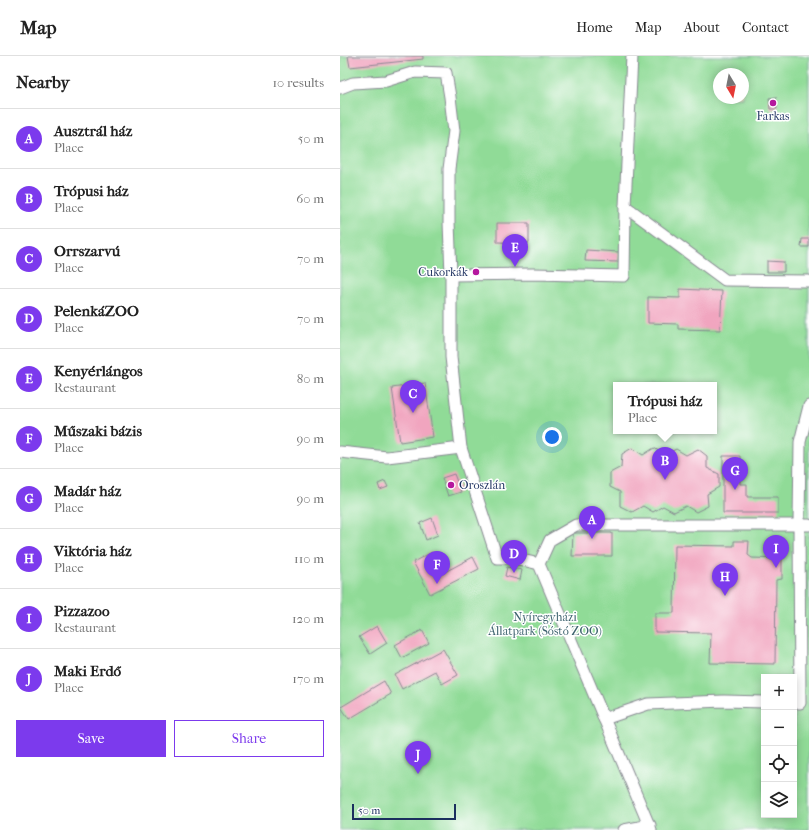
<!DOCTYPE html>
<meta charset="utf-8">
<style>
:root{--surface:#fff;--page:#f2f2f2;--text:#222;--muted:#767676;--line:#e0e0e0;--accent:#7c3aed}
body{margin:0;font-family:"IM FELL French Canon",serif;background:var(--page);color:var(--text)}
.controls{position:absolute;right:12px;bottom:12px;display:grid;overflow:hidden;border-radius:0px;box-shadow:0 2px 10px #0003}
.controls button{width:36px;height:36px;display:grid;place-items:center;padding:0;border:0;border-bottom:1px solid var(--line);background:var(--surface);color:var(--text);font:20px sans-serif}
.compass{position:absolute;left:373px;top:12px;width:36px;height:36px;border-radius:50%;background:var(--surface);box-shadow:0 2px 10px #0003;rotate:170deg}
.scale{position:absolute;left:12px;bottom:10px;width:104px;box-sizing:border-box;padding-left:4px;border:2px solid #1b2f5e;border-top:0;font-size:11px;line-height:14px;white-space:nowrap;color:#1b2f5e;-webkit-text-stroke:3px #fff;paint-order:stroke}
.you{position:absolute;left:212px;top:381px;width:14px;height:14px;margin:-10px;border:3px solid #fff;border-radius:50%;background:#1a73e8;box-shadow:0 0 0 6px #1a73e833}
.badge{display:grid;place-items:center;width:26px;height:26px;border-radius:50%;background:var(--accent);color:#fff;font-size:13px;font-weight:700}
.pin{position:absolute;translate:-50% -33px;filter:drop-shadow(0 1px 2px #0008)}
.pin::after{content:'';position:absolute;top:21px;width:14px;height:12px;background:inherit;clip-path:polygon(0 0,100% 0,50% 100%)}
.popup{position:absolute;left:273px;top:326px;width:104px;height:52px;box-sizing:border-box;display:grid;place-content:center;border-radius:0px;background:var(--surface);filter:drop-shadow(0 1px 3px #0005);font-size:13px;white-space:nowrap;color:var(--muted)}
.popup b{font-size:15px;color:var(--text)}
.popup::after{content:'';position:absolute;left:50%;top:100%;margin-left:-8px;border:8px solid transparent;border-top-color:var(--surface)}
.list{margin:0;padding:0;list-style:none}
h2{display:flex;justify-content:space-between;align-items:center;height:52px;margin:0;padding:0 16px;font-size:17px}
h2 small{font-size:13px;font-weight:400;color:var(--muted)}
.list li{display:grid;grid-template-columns:26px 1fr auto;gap:12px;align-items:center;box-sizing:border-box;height:60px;padding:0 16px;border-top:1px solid var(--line)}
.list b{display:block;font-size:15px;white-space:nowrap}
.list p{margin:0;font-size:13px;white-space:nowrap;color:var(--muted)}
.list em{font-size:13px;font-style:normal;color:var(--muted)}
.actions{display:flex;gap:8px;padding:12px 16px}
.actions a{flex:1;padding:9px 0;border:1px solid var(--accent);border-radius:0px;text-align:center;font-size:14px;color:var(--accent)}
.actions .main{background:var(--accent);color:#fff}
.icon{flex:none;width:22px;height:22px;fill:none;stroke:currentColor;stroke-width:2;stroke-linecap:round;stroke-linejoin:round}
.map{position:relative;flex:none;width:469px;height:774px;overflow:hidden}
header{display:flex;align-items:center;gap:24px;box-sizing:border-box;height:56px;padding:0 20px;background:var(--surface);border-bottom:1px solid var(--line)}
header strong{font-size:19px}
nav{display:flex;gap:22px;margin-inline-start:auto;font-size:14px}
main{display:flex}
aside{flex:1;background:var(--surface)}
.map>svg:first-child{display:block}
.green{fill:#90db97;stroke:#56857a;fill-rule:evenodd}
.building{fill:#f1a5bf}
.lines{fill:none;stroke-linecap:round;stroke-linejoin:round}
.pedestrian-casing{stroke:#868790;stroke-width:13}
.pedestrian{stroke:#fff;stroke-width:11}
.poi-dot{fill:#b5179e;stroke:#fff;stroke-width:1.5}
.labels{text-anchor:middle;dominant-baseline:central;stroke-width:3;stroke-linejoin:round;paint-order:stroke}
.poi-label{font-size:12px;fill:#1b2f5e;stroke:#fff}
.park-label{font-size:12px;fill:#3e636f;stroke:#fff}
</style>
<header>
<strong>Map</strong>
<nav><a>Home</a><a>Map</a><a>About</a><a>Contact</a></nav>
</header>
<main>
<aside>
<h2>Nearby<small>10 results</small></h2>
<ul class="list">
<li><span class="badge">A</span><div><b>Ausztrál ház</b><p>Place</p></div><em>50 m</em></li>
<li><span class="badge">B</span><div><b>Trópusi ház</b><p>Place</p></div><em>60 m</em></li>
<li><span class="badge">C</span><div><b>Orrszarvú</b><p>Place</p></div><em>70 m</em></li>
<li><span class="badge">D</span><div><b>PelenkáZOO</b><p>Place</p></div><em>70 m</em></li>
<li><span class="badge">E</span><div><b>Kenyérlángos</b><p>Restaurant</p></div><em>80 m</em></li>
<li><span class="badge">F</span><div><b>Műszaki bázis</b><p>Place</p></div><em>90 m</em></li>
<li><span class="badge">G</span><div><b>Madár ház</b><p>Place</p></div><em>90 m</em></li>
<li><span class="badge">H</span><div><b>Viktória ház</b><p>Place</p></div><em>110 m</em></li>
<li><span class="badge">I</span><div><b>Pizzazoo</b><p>Restaurant</p></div><em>120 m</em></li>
<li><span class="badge">J</span><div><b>Maki Erdő</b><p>Place</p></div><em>170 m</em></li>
</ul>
<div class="actions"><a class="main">Save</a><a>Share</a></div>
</aside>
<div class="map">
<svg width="469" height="774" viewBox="0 0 469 774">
<rect width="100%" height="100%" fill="#fff"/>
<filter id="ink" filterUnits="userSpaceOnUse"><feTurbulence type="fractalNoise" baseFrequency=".025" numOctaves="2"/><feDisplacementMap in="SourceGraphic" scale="8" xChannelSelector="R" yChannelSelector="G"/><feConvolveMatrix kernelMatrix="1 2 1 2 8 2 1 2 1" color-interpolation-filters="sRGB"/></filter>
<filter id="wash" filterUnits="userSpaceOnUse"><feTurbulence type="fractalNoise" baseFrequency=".012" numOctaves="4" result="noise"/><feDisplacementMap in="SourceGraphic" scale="16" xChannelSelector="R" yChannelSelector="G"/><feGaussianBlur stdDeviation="0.9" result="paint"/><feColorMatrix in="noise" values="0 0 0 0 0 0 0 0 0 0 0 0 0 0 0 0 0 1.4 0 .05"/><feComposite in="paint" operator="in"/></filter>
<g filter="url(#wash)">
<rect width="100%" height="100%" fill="#f2dfc1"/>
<!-- green -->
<path class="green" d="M0 0H469V774H0ZM379 18H403V42H379ZM276 329H374V375H276ZM424 621H454V759H424Z"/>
<g id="blocks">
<!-- building -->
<g class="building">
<polygon points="8,0 83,0 83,3 10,11"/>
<polygon points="436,41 437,53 430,53 429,42"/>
<polygon points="157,167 189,167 189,187 157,186"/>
<polygon points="462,183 469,183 469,191 461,191"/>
<polygon points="246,194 279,196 278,206 245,205"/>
<polygon points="427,205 444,206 444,216 427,216"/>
<polygon points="340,233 382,235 380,274 338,273 338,268 308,267 308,241 340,242"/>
<polygon points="85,327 93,381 60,386 52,332"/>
<polygon points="292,392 303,399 314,392 325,399 336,393 346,399 358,393 367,400 367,412 379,418 379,431 367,438 368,450 356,456 346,450 334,456 323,450 313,456 303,450 292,456 280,450 280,436 270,431 270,417 281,411 282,398"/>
<polygon points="383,400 400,400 400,428 407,428 407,441 438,441 438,457 383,457"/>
<polygon points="114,418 121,436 108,440 102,422"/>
<polygon points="45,425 48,431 40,434 38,428"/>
<polygon points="92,462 98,479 86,484 80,467"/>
<polygon points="233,477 272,477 272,500 232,500"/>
<polygon points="394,485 409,485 408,499 412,502 442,503 442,523 436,524 435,608 370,607 371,577 315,576 315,557 334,557 335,489 394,490"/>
<polygon points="92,496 103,517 133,501 139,513 90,538 73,506"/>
<polygon points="167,511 182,514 180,524 165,520"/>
<polygon points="37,570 47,587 30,598 19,581"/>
<polygon points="82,574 89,587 62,602 55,589"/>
<polygon points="103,593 118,619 102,628 95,615 62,633 55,619"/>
<polygon points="44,625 51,638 9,663 1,651"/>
</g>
</g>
</g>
<g filter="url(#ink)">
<use href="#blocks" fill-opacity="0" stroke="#868790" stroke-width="1"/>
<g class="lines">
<defs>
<g id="pedestrian">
<polyline points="0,32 13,27 46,25 75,16 106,17 110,41 114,75 109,113 109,166 111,219 111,301 121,392 157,502 174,502 199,508"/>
<polyline points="285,150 292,0"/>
<polyline points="111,219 193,218 284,220 285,150 385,224 469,225"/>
<polyline points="0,396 47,401 121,392"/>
<polyline points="454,646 460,647 459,468 460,386 469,350"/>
<polyline points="264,663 308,648 384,645 424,646"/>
<polyline points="284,774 310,769"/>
<polyline points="311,774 199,508 210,484 236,469 469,469"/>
</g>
</defs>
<!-- pedestrian casing -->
<use href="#pedestrian" class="pedestrian-casing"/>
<!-- pedestrian -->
<use href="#pedestrian" class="pedestrian"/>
</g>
</g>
<!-- markers -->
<g class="poi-dot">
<circle cx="433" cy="47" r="4"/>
<circle cx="136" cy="216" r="4"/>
<circle cx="111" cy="429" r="4"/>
</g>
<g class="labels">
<!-- poi labels -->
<g class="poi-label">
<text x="433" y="60">Farkas</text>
<text x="128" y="216" text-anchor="end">Cukorkák</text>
<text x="119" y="429" text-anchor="start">Oroszlán</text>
</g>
<!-- park labels -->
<g class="park-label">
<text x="205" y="561">Nyíregyházi<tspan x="205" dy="14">Állatpark (Sóstó ZOO)</tspan></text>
</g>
</g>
</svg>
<div class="controls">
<button>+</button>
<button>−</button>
<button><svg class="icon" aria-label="locate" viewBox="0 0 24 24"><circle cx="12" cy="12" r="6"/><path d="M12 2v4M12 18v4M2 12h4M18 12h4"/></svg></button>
<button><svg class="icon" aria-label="layers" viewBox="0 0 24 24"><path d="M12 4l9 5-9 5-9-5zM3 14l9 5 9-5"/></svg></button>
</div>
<svg class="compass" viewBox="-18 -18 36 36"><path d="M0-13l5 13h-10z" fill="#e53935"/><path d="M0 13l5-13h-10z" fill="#767676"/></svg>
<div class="scale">50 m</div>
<div class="you"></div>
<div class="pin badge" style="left:252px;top:483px">A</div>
<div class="pin badge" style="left:325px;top:424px">B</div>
<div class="popup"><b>Trópusi ház</b>Place</div>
<div class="pin badge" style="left:73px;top:357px">C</div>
<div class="pin badge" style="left:174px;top:517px">D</div>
<div class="pin badge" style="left:175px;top:211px">E</div>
<div class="pin badge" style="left:97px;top:528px">F</div>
<div class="pin badge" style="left:395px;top:434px">G</div>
<div class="pin badge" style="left:385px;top:540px">H</div>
<div class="pin badge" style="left:436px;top:512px">I</div>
<div class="pin badge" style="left:78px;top:718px">J</div>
</div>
</main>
